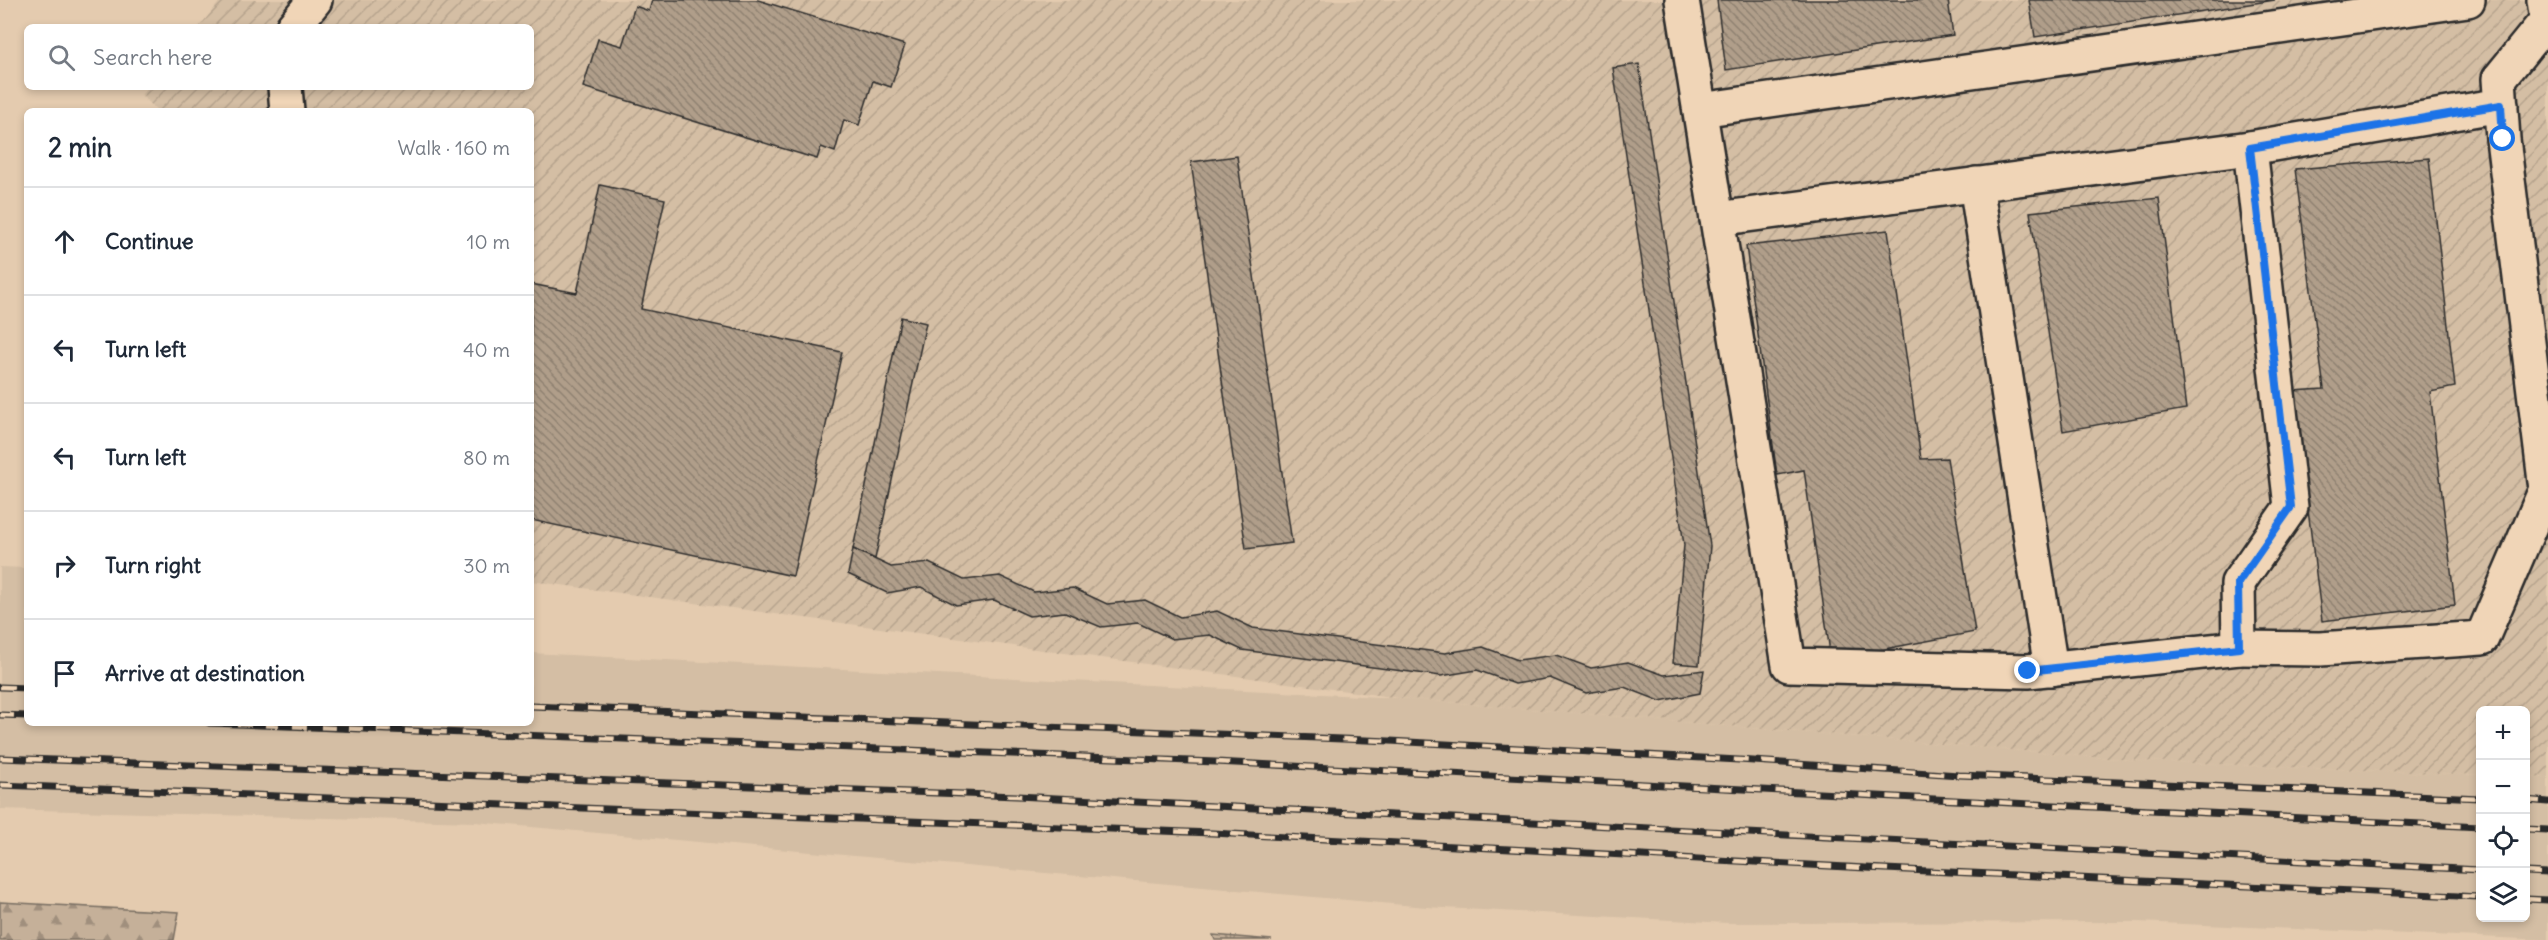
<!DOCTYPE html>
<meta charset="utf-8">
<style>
:root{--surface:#fff;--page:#f6f6f7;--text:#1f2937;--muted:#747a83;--line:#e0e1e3}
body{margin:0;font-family:Delius,sans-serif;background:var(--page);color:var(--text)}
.controls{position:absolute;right:18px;bottom:18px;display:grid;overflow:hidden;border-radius:9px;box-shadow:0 3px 9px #0003}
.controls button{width:54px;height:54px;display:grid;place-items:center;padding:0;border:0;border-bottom:2px solid var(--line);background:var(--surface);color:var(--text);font:30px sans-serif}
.stop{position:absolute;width:18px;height:18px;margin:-14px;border:4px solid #1a73e8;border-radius:50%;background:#fff}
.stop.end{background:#1a73e8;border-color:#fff;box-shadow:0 2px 6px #0008}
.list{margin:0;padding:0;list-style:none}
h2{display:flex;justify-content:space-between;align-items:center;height:78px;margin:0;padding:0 24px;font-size:26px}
h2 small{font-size:20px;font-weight:400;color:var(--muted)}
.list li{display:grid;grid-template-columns:39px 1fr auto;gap:18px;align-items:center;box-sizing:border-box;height:108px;padding:0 24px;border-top:2px solid var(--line)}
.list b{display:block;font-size:22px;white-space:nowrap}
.list em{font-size:20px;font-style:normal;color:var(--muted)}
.icon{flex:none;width:33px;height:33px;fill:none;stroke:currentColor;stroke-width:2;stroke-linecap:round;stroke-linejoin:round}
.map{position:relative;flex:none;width:2548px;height:940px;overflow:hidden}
.search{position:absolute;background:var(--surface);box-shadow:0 3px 9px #0003;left:24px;top:24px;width:510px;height:66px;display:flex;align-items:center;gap:15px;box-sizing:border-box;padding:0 21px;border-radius:9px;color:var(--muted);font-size:22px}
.panel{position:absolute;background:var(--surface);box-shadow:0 3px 9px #0003;left:24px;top:108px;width:510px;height:618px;border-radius:9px}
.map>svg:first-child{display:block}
.built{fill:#d4bea4}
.industrial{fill:url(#industrial-furrows)}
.grass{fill:url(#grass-tufts);stroke:#786e62;stroke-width:1.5}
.forest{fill:url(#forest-firs);stroke:#786e62;stroke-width:1.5}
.building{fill:url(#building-back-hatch);stroke:#2b2b2b;stroke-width:1.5}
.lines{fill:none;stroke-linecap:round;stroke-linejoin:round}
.street-casing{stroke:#2b2b2b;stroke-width:38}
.street{stroke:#f0d5b7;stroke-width:33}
.rail-casing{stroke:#2b2b2b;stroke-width:7}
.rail{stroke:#f0d5b7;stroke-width:4.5;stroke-dasharray:14;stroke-linecap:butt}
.route{stroke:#1a73e8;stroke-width:8}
</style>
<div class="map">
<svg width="2548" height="940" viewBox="0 0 2548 940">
<defs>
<pattern id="industrial-furrows" width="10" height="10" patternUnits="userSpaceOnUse" patternTransform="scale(1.5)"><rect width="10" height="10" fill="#d4bea4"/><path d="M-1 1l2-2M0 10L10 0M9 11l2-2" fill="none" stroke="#b6a38d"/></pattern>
<pattern id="grass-tufts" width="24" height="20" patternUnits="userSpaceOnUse" patternTransform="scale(1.5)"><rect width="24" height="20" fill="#c5b099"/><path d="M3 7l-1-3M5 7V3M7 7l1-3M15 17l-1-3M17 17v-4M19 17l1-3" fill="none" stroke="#a08f7d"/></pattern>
<pattern id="forest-firs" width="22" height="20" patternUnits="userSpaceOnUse" patternTransform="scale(1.5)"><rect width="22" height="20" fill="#c5b099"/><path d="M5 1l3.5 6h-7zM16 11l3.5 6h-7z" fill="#a08f7d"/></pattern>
<pattern id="building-back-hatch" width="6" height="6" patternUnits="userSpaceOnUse" patternTransform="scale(1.5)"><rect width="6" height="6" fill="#b09e8a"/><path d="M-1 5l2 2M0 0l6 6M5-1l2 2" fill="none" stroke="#8f8171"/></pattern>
</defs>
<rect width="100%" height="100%" fill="#e4cbaf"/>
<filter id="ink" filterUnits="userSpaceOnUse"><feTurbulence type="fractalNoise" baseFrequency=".0167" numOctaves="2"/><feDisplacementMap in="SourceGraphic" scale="12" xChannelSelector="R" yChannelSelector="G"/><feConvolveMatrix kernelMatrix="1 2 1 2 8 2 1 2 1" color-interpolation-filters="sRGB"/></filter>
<g filter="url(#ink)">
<!-- built -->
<polygon class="built" points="0,567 27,568 27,723 531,723 531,653 1399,698 2142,761 2480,775 2480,918 2526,918 2526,777 2548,778 2548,940 2138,922 1728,923 1426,907 475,822 0,809"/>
<!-- industrial -->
<polygon class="industrial" points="221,0 2548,0 2548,778 2526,777 2526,710 2480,710 2480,775 2142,761 1399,698 531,581 531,111 158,111 141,95 148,87 531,87 531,27 199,27"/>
<!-- grass -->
<polygon class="grass" points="1213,935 1272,940 1215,940"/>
<!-- forest -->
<polygon class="forest" points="0,902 179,912 174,940 0,940"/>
<!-- building -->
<g class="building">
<polygon points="652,0 758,0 905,45 891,87 873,81 859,125 844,120 835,152 821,147 817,159 583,87 598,39 622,46 635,6 649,11"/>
<polygon points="1717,0 1948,0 1953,35 1726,70"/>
<polygon points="2029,0 2275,0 2035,37"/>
<polygon points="1639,64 1710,546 1699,665 1673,663 1684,545 1613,68"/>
<polygon points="1237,156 1292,543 1246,549 1191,162"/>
<polygon points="2429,158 2455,387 2430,392 2455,605 2322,621 2293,391 2324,389 2295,169"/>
<polygon points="600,185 665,199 641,309 842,352 793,576 531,520 531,284 577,293"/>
<polygon points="2159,198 2186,409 2063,431 2030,212"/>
<polygon points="1888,230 1921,459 1947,458 1975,632 1831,659 1804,470 1777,475 1746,246"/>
<polygon points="901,317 926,323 875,559 853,549"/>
<polygon points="853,549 891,567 929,563 964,580 1000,576 1034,592 1073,588 1107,604 1145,600 1180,617 1217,611 1253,628 1445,653 1483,647 1518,660 1556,655 1591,668 1628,662 1664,675 1704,670 1700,693 1660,701 1624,687 1586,693 1550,678 1515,684 1477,670 1441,676 1242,650 1210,635 1172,639 1138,623 1101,627 1065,612 1029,616 994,600 956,605 921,587 887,593 848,574"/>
</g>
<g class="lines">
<defs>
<g id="street">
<polyline points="1682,0 1717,219"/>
<polyline points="293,27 315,0"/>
<polyline points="285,87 287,111"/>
<polyline points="2501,105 2250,148 2291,507 2238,583 2239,648 2320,649 2482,638 2546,489 2503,139 2499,79 2547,20 2544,0"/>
<polyline points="1700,110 2468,0"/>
<polyline points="1976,184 2051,669"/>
<polyline points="2239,648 2028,671 1789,665 1717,219 2250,148"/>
</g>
</defs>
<!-- street casing -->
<use href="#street" class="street-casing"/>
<!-- street -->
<use href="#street" class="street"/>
<defs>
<g id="rail">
<polyline points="0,687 27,688"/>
<polyline points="531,706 1390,741 1739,760 1959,775 2480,798"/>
<polyline points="0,715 27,716"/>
<polyline points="209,723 1216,762 2480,827"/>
<polyline points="0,758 1017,796 2480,870"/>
<polyline points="0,785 1212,833 1885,869 2480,897"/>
<polyline points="2526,800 2548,802"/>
<polyline points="2526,829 2548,830"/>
<polyline points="2526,872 2548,873"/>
<polyline points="2526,899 2548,900"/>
</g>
</defs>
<!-- rail casing -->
<use href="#rail" class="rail-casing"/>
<!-- rail -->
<use href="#rail" class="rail"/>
</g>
</g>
<g class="lines" filter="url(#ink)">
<!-- route -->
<polyline class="route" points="2028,671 2239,648 2238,583 2291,507 2250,148 2501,105 2503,139"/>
</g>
</svg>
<div class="controls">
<button>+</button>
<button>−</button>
<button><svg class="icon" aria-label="locate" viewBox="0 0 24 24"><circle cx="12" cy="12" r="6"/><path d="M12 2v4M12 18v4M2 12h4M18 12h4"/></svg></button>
<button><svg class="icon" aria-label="layers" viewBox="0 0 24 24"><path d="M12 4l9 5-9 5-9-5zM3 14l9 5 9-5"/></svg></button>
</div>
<div class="stop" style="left:2503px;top:139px"></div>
<div class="stop end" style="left:2028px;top:671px"></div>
<div class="search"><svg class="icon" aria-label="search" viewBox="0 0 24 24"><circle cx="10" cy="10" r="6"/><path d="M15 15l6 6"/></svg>Search here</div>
<section class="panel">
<h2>2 min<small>Walk · 160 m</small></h2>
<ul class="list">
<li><svg class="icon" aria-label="ahead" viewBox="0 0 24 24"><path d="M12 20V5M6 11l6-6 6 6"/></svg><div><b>Continue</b></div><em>10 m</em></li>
<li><svg class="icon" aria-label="left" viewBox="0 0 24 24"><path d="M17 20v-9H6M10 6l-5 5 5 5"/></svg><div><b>Turn left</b></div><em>40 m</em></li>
<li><svg class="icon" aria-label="left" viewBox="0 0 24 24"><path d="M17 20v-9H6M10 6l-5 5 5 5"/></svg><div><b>Turn left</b></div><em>80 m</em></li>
<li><svg class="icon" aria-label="right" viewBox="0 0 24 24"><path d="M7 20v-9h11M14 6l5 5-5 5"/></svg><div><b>Turn right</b></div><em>30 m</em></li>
<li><svg class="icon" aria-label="arrive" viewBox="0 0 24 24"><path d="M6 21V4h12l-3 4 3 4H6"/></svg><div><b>Arrive at destination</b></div></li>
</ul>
</section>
</div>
